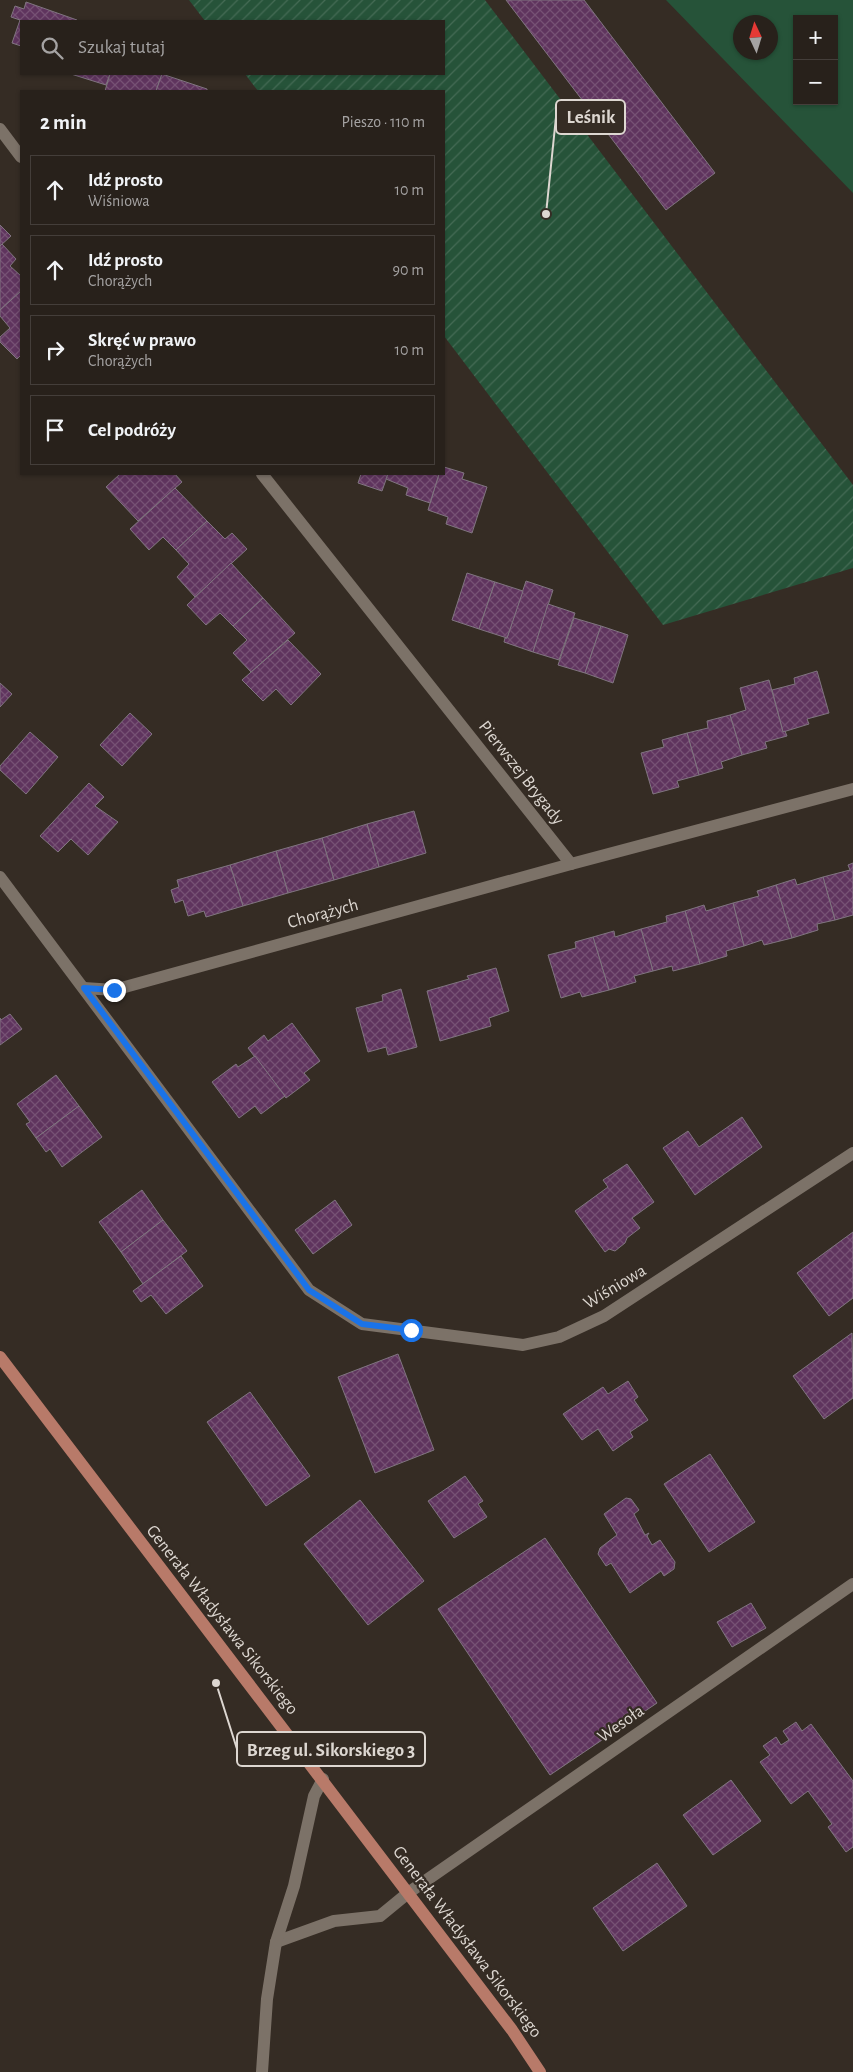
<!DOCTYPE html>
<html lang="pl">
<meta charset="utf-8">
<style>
:root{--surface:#28211b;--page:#302924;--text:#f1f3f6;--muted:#a5a3a3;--line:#443e3a}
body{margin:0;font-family:"Alegreya Sans",sans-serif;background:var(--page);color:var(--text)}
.controls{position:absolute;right:15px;top:15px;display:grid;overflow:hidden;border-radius:0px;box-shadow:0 1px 4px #0004}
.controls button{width:45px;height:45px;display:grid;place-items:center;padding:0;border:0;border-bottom:1px solid var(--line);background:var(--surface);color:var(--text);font:25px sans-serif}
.compass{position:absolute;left:733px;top:15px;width:45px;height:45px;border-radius:50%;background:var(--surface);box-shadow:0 1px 4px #0004;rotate:356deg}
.stop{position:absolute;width:15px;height:15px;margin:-11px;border:4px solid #1a73e8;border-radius:50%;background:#fff}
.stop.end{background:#1a73e8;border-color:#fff;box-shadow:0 1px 5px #0008}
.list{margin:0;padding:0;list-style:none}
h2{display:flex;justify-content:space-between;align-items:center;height:65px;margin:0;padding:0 20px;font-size:21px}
h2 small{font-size:16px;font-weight:400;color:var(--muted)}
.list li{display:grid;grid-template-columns:32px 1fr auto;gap:15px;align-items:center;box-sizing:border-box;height:70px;margin:0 10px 10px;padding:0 10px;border:1px solid var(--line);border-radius:0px}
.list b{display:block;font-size:19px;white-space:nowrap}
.list p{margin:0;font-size:16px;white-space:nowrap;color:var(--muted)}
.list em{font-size:16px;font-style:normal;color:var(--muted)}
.icon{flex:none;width:28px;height:28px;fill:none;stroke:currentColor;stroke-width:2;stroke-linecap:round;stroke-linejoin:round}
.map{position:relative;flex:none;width:853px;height:2072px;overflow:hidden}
.search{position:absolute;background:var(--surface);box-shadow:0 1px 4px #0004;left:20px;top:20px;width:425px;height:55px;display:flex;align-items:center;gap:12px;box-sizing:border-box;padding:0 18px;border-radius:0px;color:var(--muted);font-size:19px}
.panel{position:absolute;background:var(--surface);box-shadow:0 1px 4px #0004;left:20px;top:90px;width:425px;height:385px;border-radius:0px}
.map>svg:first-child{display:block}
.park{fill:#265339;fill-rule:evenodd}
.garden{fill:url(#garden-furrows)}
.building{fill:url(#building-cross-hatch);stroke:#807580}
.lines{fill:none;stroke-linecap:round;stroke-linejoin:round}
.minor{stroke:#7c7268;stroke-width:12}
.major{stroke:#b87a69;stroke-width:12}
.route{stroke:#1a73e8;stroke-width:6}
.labels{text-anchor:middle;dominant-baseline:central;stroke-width:4.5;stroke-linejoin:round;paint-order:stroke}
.street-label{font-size:18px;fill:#ddd7d1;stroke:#352c24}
.leader{fill:none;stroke:#ddd7d1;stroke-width:2}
.callout-dot{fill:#ddd7d1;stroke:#352c24;stroke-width:2}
.callout{fill:#352c24;stroke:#ddd7d1;stroke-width:2}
.callout-label{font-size:19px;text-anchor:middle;font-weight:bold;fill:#ddd7d1}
</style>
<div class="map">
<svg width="853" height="2072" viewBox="0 0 853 2072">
<defs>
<pattern id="garden-furrows" width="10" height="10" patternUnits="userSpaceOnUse" patternTransform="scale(1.25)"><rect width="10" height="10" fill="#265339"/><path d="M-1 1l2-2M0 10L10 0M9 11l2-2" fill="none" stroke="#456b55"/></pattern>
<pattern id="building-cross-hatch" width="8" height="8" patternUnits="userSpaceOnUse" patternTransform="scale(1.25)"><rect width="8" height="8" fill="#5f345e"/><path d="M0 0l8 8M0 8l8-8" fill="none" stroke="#765174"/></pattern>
</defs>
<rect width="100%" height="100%" fill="#352c24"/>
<!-- park -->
<path class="park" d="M666 0H853V193ZM797 19H834V101H797ZM740 22H770V52H740Z"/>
<!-- garden -->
<polygon class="garden" points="189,0 485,0 853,485 853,568 663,625 444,336 444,91 258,91 245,74 444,74 444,21 205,21"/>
<!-- building -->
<g class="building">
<polygon points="506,0 584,0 715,173 666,210"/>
<polygon points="26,2 77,20 77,21 21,21 21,46 12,43 20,20 11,17 15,6 24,9"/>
<polygon points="71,74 110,74 106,85"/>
<polygon points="110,74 162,74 156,91 105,91"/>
<polygon points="162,74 207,89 207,91 156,91"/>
<polygon points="0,225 11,236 0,246"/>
<polygon points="2,244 16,259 10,266 21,276 21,291 0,310 0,246"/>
<polygon points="21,291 21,355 17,359 0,342 0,337 10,328 0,316 0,310"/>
<polygon points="444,467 464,473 462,479 487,487 472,533 446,524 448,517 428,510 439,474 444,474"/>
<polygon points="120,474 175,474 182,482 138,521 106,487"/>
<polygon points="361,474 388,474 382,491 358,483"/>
<polygon points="388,474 439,474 430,503 406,495 408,488 386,479"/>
<polygon points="175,488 207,521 176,550 163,537 149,550 130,529"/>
<polygon points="207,521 225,539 232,533 247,549 195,597 177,577 189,564 176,550"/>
<polygon points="231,563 263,598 233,626 220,613 206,625 187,605"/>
<polygon points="467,573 495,582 479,629 452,620"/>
<polygon points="526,581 553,590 533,652 504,642 505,638 507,638"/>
<polygon points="495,582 523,591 507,638 479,629"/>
<polygon points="263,598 295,633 251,672 233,653 247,640 233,626"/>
<polygon points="548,604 575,613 559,660 533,652"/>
<polygon points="574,618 601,626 585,673 558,665"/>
<polygon points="601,626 628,635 613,683 585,673"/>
<polygon points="288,640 321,674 291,705 276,689 263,701 242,680"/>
<polygon points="817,671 829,713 807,719 809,724 783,732 772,690 795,684 794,678"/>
<polygon points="769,680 783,732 785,731 787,736 765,742 767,748 742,755 730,715 746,710 740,688"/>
<polygon points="0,683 12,694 0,707"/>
<polygon points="130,713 152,734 122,766 100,745"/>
<polygon points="730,715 742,755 721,762 723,768 699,775 687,733 708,728 707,721"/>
<polygon points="30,732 58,757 26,794 0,770 0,766"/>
<polygon points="687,733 699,775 677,781 679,787 653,794 641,753 664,747 662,740"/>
<polygon points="89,783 104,797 95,806 118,822 88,855 71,839 58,852 40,836"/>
<polygon points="414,811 426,853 379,867 367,824"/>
<polygon points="367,824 379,867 334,880 322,838"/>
<polygon points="322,838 334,880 288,893 276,851"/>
<polygon points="276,851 288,893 243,906 230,865"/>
<polygon points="853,863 853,915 835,920 823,877 850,870 848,865"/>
<polygon points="230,865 243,906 206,917 204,911 188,916 183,900 175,903 171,890 179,887 177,880"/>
<polygon points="823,877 835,920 817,924 818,930 792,938 776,885 795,879 797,885"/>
<polygon points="776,885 792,938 764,945 762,940 744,946 733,903 759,896 757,891"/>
<polygon points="733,903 744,946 726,951 727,956 700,964 685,911 704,905 706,911"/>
<polygon points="685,911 700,964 673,971 672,966 653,971 641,929 667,922 666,916"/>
<polygon points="641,929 653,971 634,976 636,982 609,990 593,937 614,931 615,937"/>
<polygon points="593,937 609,990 582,997 580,992 561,998 548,955 576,948 575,942"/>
<polygon points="496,968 509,1011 489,1018 491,1026 440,1041 427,991 469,979 467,976"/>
<polygon points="401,989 417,1047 388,1055 386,1047 368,1052 356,1008 383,1001 382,995"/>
<polygon points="10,1014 22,1029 0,1045 0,1018 1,1020"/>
<polygon points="292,1023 320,1061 304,1073 310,1080 286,1098 248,1048 264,1035 268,1041"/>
<polygon points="255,1056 285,1096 261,1114 255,1106 239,1118 212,1082 236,1064 238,1067"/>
<polygon points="56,1075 79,1106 36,1138 26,1124 30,1122 17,1104"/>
<polygon points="79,1106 102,1137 62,1167 50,1149 46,1152 36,1138"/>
<polygon points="742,1117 762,1147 695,1195 663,1148 688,1131 699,1147"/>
<polygon points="627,1164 654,1202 632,1218 640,1228 627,1238 625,1243 615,1251 609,1249 605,1252 575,1211 608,1187 603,1180"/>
<polygon points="142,1190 163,1220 121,1252 99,1222"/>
<polygon points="335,1200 352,1225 313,1254 295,1230"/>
<polygon points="163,1220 187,1251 143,1284 121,1252"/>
<polygon points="853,1232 853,1298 829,1316 797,1273"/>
<polygon points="181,1256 203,1286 166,1314 151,1295 141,1302 133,1291"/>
<polygon points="852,1333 853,1398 824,1419 793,1376"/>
<polygon points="398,1354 434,1450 375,1473 338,1377"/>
<polygon points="628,1381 638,1397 634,1400 648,1420 630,1432 633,1437 613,1451 598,1429 582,1440 563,1414 603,1387 608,1394"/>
<polygon points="250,1392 310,1476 266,1506 207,1422"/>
<polygon points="710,1454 755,1522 709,1552 664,1484"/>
<polygon points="465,1476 483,1501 478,1504 487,1517 454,1538 428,1501"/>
<polygon points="626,1498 631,1499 639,1510 634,1514 645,1535 649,1533 647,1536 652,1545 660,1540 675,1562 674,1569 664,1576 661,1571 630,1593 611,1563 606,1566 598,1554 600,1548 617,1535 604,1514"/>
<polygon points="360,1500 424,1581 368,1625 304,1544"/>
<polygon points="545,1538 657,1703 550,1775 438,1609"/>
<polygon points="751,1603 766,1628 732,1647 717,1622"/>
<polygon points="796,1722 802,1731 811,1724 853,1781 853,1847 846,1852 828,1827 832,1824 808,1791 791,1804 760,1762 770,1755 763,1746 776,1737 781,1745 789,1740 783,1731"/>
<polygon points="731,1780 761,1821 713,1855 683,1815"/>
<polygon points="657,1863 687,1906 623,1951 593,1908"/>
</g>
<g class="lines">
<!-- minor -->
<g class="minor">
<polyline points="0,129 21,157"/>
<polyline points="262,474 571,864"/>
<polyline points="0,877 309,1290 362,1324 523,1345 559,1337 604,1316 853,1153"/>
<polyline points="84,988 114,990 571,864 853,789"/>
<polyline points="276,1942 334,1921 380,1916 408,1893 853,1584"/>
<polyline points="262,2072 267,1999 276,1942 294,1886 314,1796 323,1779"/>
</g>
<!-- major -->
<polyline class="major" points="0,1357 512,2030 540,2072"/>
</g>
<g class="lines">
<!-- route -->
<polyline class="route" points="114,990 84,988 309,1290 362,1324 411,1330"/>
</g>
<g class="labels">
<!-- street labels -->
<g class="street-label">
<text transform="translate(521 773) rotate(52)">Pierwszej Brygady</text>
<text transform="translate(323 914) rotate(-15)">Chorążych</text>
<text transform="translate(615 1287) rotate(-31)">Wiśniowa</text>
<text transform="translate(222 1620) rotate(52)">Generała Władysława Sikorskiego</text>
<text transform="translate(621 1724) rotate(-35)">Wesoła</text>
<text transform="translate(467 1942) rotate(53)">Generała Władysława Sikorskiego</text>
</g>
</g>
<!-- callouts -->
<path class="leader" d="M546 214L556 117M216 1683L237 1749"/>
<g class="callout-dot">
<circle cx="546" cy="214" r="5"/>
<circle cx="216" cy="1683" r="5"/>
</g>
<g class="callout">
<rect x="556" y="100" width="69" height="34" rx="5"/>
<rect x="237" y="1732" width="188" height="34" rx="5"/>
</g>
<g class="callout-label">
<text x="591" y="123">Leśnik</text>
<text x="331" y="1756">Brzeg ul. Sikorskiego 3</text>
</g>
</svg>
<div class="controls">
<button>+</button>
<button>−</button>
</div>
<svg class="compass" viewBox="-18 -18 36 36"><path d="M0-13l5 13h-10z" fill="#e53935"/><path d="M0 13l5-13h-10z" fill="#a5a3a3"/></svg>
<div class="stop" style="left:411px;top:1330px"></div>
<div class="stop end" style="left:114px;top:990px"></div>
<div class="search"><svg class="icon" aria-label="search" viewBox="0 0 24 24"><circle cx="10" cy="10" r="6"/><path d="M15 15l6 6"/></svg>Szukaj tutaj</div>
<section class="panel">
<h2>2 min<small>Pieszo · 110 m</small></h2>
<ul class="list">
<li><svg class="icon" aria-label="ahead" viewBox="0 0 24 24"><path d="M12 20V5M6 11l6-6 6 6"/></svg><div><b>Idź prosto</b><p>Wiśniowa</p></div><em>10 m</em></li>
<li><svg class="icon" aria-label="ahead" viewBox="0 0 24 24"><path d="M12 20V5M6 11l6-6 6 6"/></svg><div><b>Idź prosto</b><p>Chorążych</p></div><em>90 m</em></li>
<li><svg class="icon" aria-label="right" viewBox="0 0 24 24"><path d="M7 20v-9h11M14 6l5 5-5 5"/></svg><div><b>Skręć w prawo</b><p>Chorążych</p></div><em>10 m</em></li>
<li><svg class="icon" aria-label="arrive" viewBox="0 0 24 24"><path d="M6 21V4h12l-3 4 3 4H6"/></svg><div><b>Cel podróży</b></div></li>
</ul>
</section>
</div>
